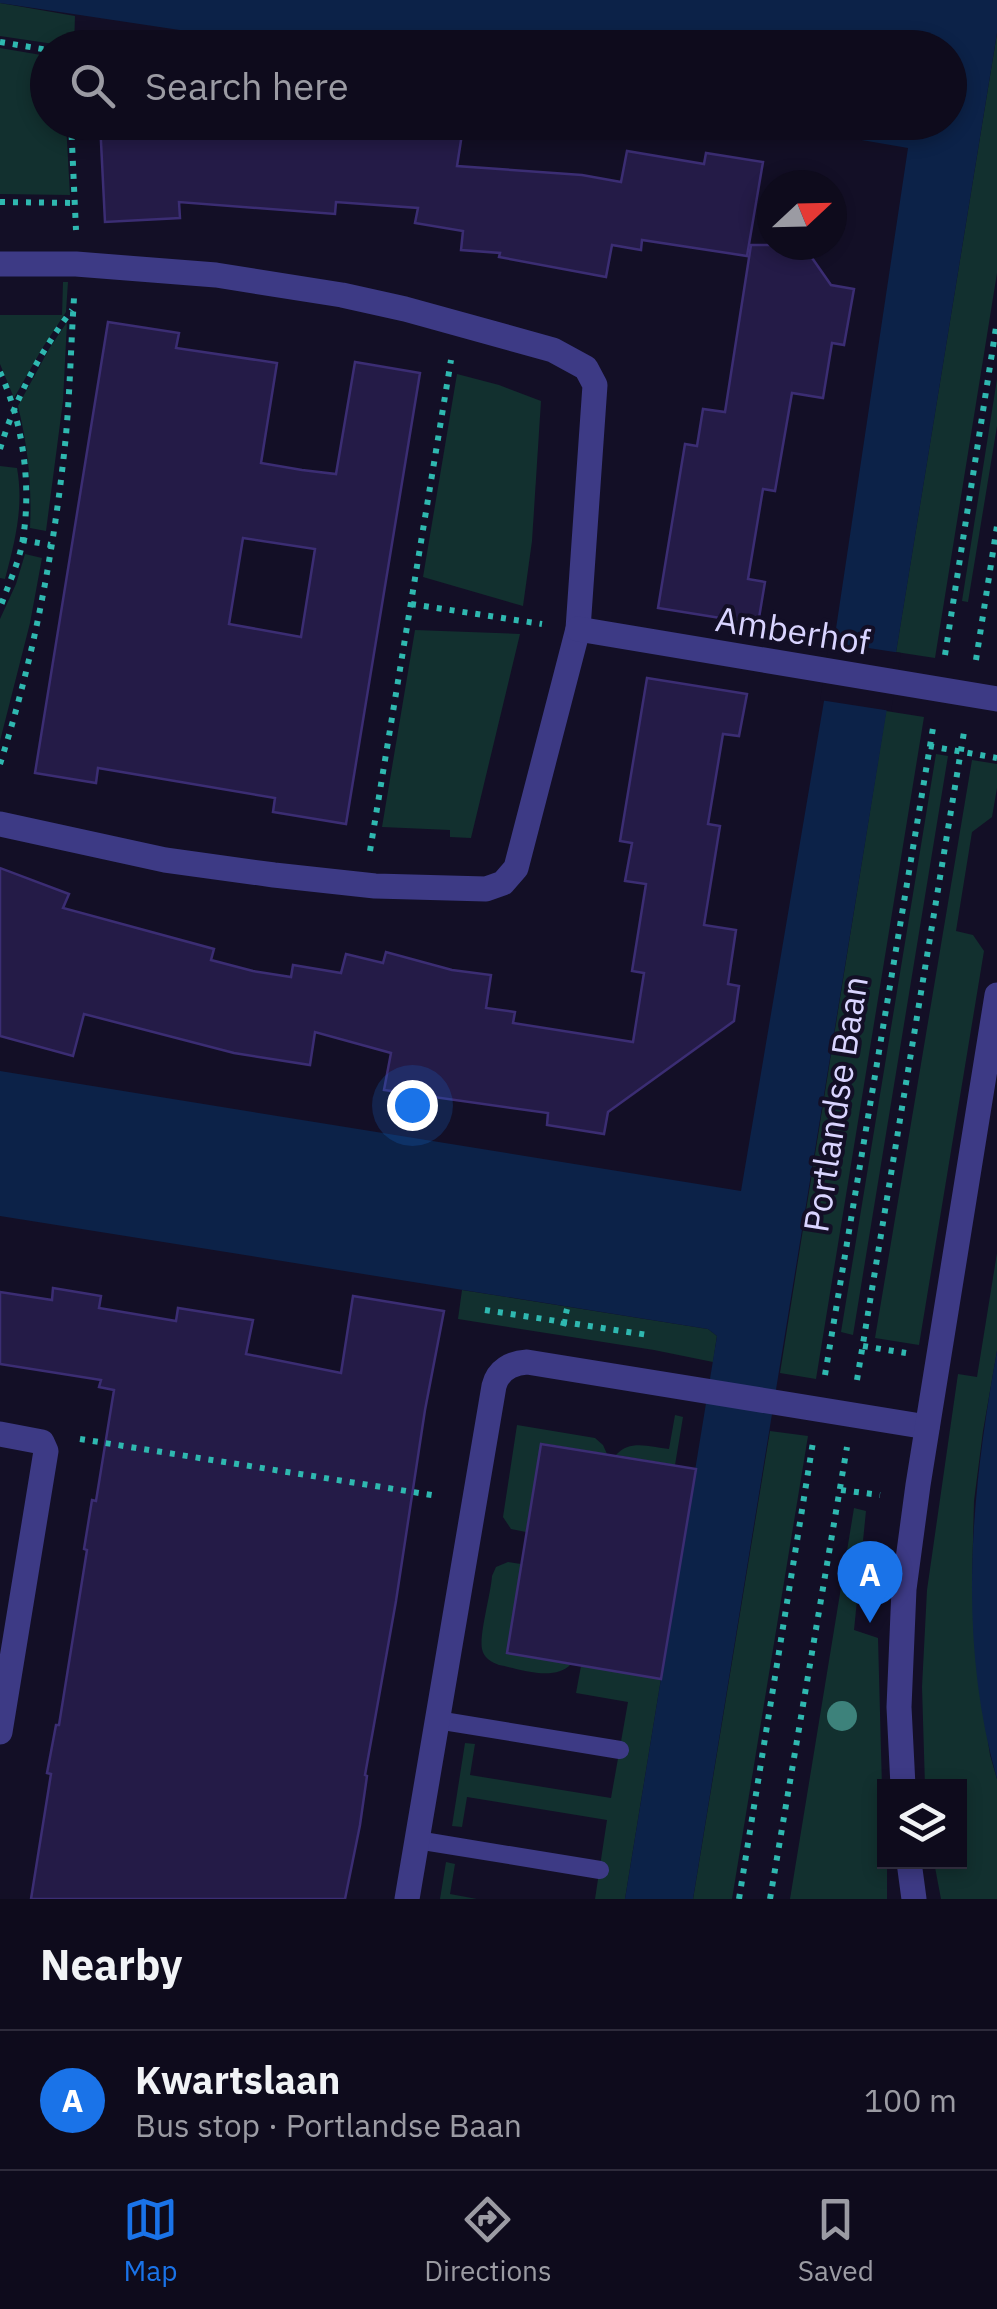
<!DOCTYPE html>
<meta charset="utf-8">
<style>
:root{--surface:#0e0b1c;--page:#171425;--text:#f1f3f6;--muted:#9b9ba3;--line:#2e2b3b;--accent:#1a73e8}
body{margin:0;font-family:"IBM Plex Sans",sans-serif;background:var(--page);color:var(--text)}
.controls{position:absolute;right:30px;bottom:30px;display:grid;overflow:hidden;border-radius:0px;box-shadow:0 5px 15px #0003}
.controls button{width:90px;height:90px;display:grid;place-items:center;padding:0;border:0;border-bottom:2px solid var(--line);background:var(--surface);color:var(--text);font:50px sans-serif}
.compass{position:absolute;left:757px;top:170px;width:90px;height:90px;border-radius:50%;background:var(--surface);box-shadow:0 5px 15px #0003;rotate:68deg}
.you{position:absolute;left:412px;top:1105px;width:35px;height:35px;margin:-25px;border:8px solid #fff;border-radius:50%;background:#1a73e8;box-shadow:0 0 0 15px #1a73e833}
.badge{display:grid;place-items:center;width:65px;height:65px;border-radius:50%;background:var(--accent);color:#fff;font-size:32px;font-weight:700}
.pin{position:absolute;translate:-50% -82px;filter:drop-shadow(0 2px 5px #0008)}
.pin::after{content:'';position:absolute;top:52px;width:35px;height:30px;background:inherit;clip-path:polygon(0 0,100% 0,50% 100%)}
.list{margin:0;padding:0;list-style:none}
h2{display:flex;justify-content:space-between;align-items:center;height:130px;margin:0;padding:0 40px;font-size:42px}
h2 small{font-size:32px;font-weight:400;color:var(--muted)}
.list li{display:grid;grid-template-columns:65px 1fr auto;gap:30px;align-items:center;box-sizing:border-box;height:140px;padding:0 40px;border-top:2px solid var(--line)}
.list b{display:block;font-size:38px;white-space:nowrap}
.list p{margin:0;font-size:32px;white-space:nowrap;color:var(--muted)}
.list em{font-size:32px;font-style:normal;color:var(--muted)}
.icon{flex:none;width:55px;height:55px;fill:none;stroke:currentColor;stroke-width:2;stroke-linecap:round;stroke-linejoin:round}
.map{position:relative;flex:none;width:997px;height:1899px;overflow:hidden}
.search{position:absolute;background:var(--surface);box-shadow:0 5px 15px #0003;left:30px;right:30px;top:30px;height:110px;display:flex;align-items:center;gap:25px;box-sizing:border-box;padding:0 35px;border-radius:55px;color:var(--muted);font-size:38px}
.sheet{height:270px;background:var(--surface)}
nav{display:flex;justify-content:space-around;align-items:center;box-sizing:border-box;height:140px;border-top:2px solid var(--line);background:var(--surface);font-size:28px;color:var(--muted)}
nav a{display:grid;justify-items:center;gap:5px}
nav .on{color:var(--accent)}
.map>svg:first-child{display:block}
.green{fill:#12302f}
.water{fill:#0c2248}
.pier{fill:#130f26}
.building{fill:#241b47;stroke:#3b2d73;stroke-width:2.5;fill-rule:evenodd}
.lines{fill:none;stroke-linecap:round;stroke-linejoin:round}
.path{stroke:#2fb8b0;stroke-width:6;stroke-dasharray:5 8;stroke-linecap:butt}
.service{stroke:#3d3a85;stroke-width:18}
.minor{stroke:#3d3a85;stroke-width:25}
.tertiary{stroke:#3d3a85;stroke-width:25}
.tree{fill:#3d827b}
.labels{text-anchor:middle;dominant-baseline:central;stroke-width:8;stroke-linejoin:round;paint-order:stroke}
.street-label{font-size:35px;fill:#d9d4ff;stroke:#130f26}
</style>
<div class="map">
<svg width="997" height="1899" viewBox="0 0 997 1899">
<rect width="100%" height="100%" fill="#130f26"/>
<!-- green -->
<g class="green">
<polygon points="0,3 75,16 74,47 0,36"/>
<polygon points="997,33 997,273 935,658 896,652"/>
<polygon points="0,48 47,56 48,122 66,123 70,195 0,194"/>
<polygon points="63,282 68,282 66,312 43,347 14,398 0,364 0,315 62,315"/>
<path d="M67 322 63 401 46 531 30 528C32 486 28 447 18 406L49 349Z"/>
<polygon points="457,374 499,385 541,401 532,541 523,606 423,577"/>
<polygon points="997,379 997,426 968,602 962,601"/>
<path d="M0 466 17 468C24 507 15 541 5 579L0 578Z"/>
<polygon points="25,554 42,558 30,623 0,741 0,619 16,584"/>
<polygon points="415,630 520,634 471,838 450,837 450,830 382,827"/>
<polygon points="886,711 924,717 816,1379 780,1373"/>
<polygon points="936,754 948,756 853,1335 841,1332"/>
<polygon points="972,760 997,764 997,788 992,817 972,832 956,931 973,935 984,951 919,1345 875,1338"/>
<polygon points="997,1253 997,1351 983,1431 974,1501 972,1580 976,1657 990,1755 997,1779 997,1899 941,1899 934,1862 960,1862 960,1786 925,1786 922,1687 927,1590 958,1374 977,1377"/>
<polygon points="462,1290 708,1329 717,1336 713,1362 654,1350 458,1319"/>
<path d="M675 1415 683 1417 675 1465 616 1455C630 1439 650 1447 669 1449Z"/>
<polygon points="517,1425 595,1438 603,1445 607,1454 541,1443 526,1532 511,1529 503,1517"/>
<polygon points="770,1431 808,1436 732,1899 693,1899"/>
<polygon points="854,1508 866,1511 854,1630 878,1638 884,1862 887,1862 887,1899 790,1899"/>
<path d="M508 1562 521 1564 507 1653 571 1664C554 1682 521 1669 499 1665 491 1662 484 1658 482 1649 479 1635 491 1593 492 1576L496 1567Z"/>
<polygon points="581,1666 661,1679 625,1899 595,1899 607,1820 467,1797 462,1827 452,1826 465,1743 475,1744 470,1775 611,1798 628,1702 576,1693"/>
<polygon points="446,1862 455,1864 450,1894 477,1899 440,1899"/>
</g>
<!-- water -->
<g class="water">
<polygon points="0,0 997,0 997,33 693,1899 625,1899 717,1336 708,1329 0,1216 0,1071 741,1191 834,642 908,148 763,123 950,122 950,48 300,48 0,3"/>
<path d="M997 1351V1779C957 1638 971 1493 997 1351Z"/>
</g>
<!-- pier -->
<polygon class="pier" points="829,642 901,653 891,711 820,700"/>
<!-- building -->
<g class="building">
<polygon points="100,122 393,122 462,134 457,166 582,175 621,182 627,151 704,164 706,153 763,162 747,256 642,240 641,250 612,245 606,277 499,257 500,253 461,250 463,231 415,223 418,208 336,202 335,214 179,202 180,218 105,222"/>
<polygon points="751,245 803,245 831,285 854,289 844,345 832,343 823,398 792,393 775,491 763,489 748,579 765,582 758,624 658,608 685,444 697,446 703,409 725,412"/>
<path d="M108 322 179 333 176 348 277 363 261 463 302 470 336 474 355 362 420 373 346 824 273 812 275 798 98 768 96 783 35 773ZM243 538 315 549 301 637 229 624Z"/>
<polygon points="647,678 747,694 739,736 723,734 708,824 720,826 704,925 736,930 728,984 739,986 734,1021 608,1112 604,1134 547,1125 548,1113 384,1090 391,1053 315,1032 310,1065 234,1053 84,1014 73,1056 0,1036 0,868 69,894 63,908 214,949 211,960 253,971 291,977 293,965 341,973 346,954 383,963 386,952 452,970 491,975 486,1008 515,1012 513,1023 633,1042 644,973 632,971 646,884 625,881 632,843 620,841"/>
<polygon points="53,1288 101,1296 99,1308 176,1321 178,1308 253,1320 246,1354 341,1373 353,1296 444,1311 425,1410 396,1601 365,1775 367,1776 360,1825 345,1899 31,1899 51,1774 47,1773 56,1725 59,1725 87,1550 84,1549 92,1500 96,1501 114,1390 99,1387 101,1380 0,1364 0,1292 52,1300"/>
<polygon points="541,1444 696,1469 661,1679 507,1653"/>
</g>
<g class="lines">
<!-- path -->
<g class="path">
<polyline points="0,42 48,50"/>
<polyline points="71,122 76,230"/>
<polyline points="0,202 75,203"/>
<path d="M0 372C24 425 33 492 21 549 16 569 7 588 0 608"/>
<path d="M0 449C15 399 40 352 72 310"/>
<polyline points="22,540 50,545"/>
<polyline points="411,604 542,624"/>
<polyline points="945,655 997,321"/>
<polyline points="976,660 997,526"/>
<polyline points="929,746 997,758"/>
<path d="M0 764C34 658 55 546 66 435 70 389 71 344 74 298"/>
<polyline points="370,851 451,360"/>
<polyline points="485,1310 648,1335"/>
<polyline points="563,1326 567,1309"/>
<polyline points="863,1346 906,1353"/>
<polyline points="825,1375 934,722"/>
<polyline points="857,1380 965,726"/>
<polyline points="80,1439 438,1496"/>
<polyline points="841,1490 880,1495"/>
<polyline points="739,1899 813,1442"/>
<polyline points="770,1899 847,1447"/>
</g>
<!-- service -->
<g class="service">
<polyline points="437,1720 620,1750"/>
<polyline points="417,1840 600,1870"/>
</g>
<!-- minor -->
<g class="minor">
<polyline points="0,264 76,264 216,275 342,295 405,309 553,350 586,368 595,385 578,629 516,868 503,883 486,889 375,886 274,875 165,860 0,824"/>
<polyline points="578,629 997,699"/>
<polyline points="0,1434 42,1442 46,1451 0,1732"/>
<path d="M407 1899 494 1386C498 1370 511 1363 527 1362L927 1427"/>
</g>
<!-- tertiary -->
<g class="tertiary">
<polyline points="903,1786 899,1707 904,1589 918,1485 997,995"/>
<polyline points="909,1862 914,1899"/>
</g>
</g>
<!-- trees -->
<g class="tree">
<circle cx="868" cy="1564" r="15"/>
<circle cx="842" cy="1716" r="15"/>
</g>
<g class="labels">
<!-- street labels -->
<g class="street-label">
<text transform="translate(793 630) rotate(9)">Amberhof</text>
<text transform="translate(835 1104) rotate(-81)">Portlandse Baan</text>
</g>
</g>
</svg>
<div class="controls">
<button><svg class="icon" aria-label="layers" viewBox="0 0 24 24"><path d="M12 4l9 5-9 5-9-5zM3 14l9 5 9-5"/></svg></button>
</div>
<svg class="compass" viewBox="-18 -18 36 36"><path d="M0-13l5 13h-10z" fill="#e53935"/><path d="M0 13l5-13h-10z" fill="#9b9ba3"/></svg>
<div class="you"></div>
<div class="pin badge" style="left:870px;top:1623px">A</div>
<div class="search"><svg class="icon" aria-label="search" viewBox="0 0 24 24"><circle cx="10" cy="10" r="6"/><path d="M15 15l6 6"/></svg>Search here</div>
</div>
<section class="sheet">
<h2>Nearby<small></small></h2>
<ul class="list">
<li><span class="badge">A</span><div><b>Kwartslaan</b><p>Bus stop · Portlandse Baan</p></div><em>100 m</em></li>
</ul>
</section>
<nav>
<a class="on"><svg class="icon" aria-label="map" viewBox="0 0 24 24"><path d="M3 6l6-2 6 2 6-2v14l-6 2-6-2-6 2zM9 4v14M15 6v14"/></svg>Map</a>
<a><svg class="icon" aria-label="directions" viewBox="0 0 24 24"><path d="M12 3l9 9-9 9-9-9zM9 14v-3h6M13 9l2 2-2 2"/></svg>Directions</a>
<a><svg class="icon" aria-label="saved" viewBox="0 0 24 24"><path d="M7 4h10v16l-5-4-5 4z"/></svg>Saved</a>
</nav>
